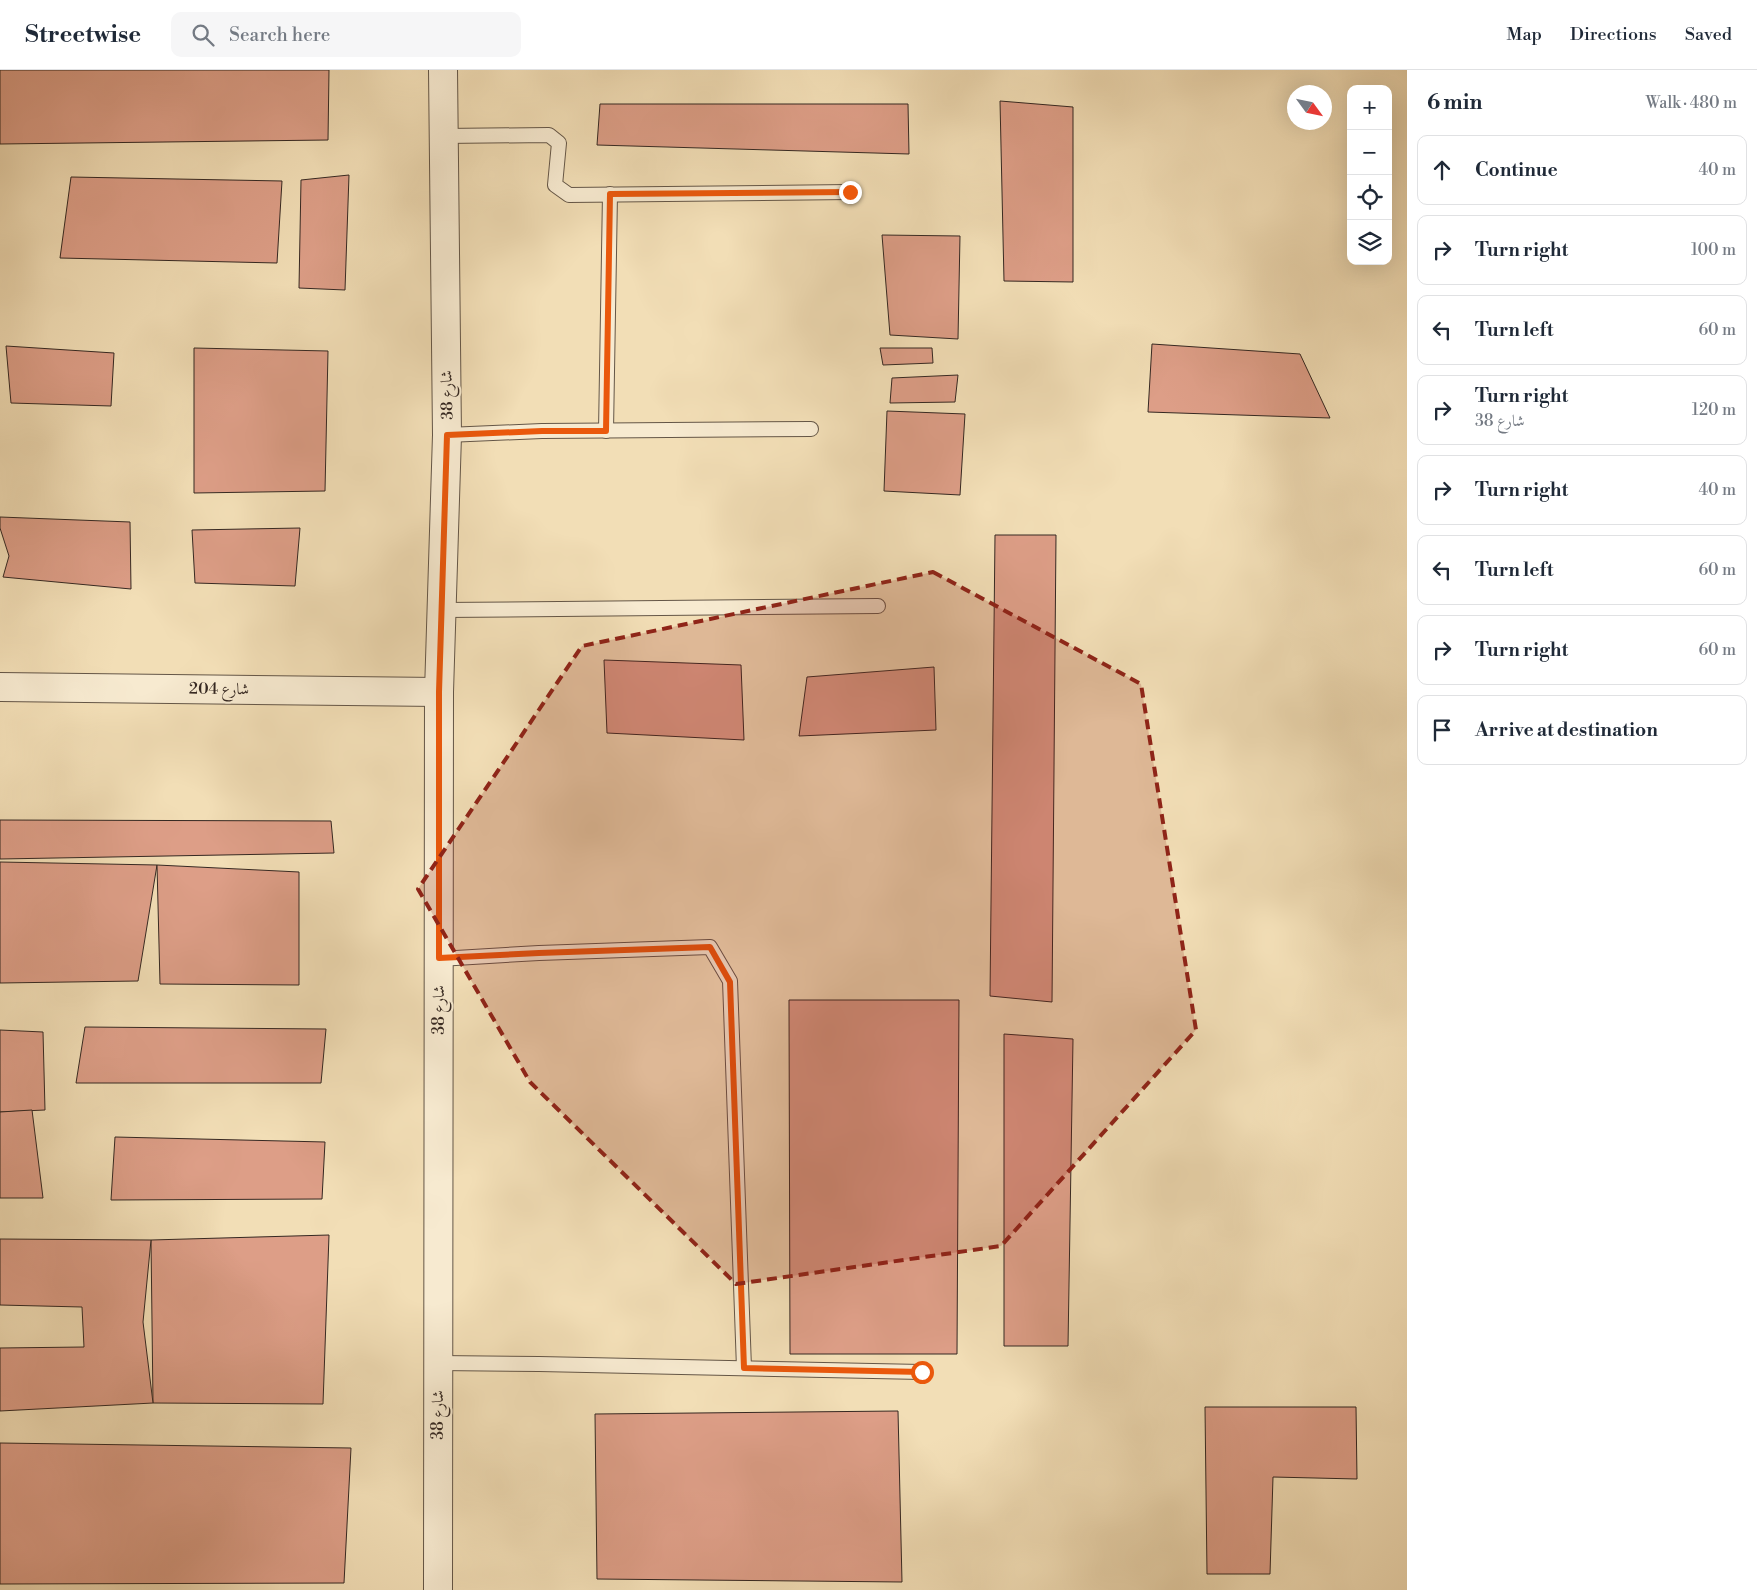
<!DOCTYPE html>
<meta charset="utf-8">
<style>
:root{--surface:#fff;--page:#f6f6f7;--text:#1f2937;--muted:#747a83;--line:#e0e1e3}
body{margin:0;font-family:"Libre Bodoni",Amiri,serif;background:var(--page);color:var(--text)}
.controls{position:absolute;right:15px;top:15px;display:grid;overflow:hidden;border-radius:10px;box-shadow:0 5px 20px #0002}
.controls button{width:45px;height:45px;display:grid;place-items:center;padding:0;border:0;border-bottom:1px solid var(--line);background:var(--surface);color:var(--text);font:25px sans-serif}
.compass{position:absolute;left:1287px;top:15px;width:45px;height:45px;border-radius:50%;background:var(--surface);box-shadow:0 5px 20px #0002;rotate:123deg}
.stop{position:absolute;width:15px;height:15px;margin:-11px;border:4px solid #ea580c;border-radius:50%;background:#fff}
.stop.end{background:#ea580c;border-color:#fff;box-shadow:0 1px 5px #0008}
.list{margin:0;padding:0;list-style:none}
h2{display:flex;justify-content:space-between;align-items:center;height:65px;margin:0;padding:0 20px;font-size:21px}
h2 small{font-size:16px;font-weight:400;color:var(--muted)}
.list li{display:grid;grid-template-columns:32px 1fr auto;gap:15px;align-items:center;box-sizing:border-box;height:70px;margin:0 10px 10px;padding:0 10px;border:1px solid var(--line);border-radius:10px}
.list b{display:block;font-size:19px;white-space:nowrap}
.list p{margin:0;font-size:16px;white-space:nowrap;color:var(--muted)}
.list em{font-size:16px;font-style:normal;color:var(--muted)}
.icon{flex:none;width:28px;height:28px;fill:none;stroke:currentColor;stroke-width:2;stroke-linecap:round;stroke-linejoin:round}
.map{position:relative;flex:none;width:1407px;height:1520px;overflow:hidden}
header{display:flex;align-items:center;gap:30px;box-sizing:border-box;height:70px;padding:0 25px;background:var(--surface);border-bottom:1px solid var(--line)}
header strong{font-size:24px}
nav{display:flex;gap:28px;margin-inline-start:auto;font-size:18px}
.search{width:350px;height:45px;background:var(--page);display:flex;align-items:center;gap:12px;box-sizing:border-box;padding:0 18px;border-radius:10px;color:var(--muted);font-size:19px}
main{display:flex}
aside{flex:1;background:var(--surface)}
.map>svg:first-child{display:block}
.building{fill:#dd9e87;stroke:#352822}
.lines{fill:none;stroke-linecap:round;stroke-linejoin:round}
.lane-casing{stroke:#645647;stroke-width:16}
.street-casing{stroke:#645647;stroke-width:30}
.lane{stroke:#f7ead0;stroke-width:14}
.street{stroke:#f7ead0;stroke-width:28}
.route{stroke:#ea580c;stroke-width:6}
.marked{fill:#8f2418;fill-opacity:0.2;stroke:#8f2418;stroke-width:4;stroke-dasharray:10 6;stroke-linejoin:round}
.labels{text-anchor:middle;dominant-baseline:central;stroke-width:4;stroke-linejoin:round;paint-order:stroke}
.street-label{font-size:16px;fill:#352822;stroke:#f7ead0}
</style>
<header>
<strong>Streetwise</strong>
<div class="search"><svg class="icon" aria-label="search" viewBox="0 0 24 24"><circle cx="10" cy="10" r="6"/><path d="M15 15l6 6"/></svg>Search here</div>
<nav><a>Map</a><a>Directions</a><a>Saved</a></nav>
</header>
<main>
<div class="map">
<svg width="1407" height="1520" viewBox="0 0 1407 1520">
<rect width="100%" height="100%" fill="#f2deb6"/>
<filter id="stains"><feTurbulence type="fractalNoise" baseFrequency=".004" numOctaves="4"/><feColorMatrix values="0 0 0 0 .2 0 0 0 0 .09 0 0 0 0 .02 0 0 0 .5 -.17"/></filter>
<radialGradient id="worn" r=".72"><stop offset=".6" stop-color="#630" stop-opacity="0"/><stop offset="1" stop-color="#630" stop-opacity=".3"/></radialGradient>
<!-- building -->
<g class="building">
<polygon points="0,0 329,0 328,70 0,74"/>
<polygon points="1000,31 1073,37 1073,212 1004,211"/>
<polygon points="600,34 908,34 909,84 597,75"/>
<polygon points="349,105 345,220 299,218 301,110"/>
<polygon points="71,107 282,111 277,193 60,188"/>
<polygon points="882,165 960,166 958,269 890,265"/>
<polygon points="1152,274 1300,284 1330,348 1148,342"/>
<polygon points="6,276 114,283 111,336 11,333"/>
<polygon points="194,278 328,281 325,421 194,423"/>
<polygon points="880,278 932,278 933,293 883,295"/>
<polygon points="958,305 955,332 890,333 892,308"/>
<polygon points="887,341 965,344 960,425 884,421"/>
<polygon points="0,447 130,452 131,519 3,507 9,486 0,458"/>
<polygon points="300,458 295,516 195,513 192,460"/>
<polygon points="995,465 1056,465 1052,932 990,926"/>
<polygon points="604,590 741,595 744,670 607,663"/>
<polygon points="934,597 936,660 799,666 807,607"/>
<polygon points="0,750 331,751 334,783 0,789"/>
<polygon points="0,792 157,795 138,911 0,913"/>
<polygon points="157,795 299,802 299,915 160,914"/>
<polygon points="789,930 959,930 957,1284 790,1284"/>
<polygon points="85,957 326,959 321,1013 76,1013"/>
<polygon points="0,960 43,962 45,1040 0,1042"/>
<polygon points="1004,964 1073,969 1068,1276 1004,1276"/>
<polygon points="32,1040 43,1128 0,1128 0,1042"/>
<polygon points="115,1067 325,1072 322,1129 111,1130"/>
<polygon points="329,1165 323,1334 153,1333 151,1170"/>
<polygon points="0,1169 151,1170 143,1252 153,1333 0,1341 0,1278 84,1277 82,1237 0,1235"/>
<polygon points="1205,1337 1356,1337 1357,1409 1273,1407 1270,1504 1207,1504"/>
<polygon points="898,1341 902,1512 597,1509 595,1344"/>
<polygon points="0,1373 351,1378 344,1513 0,1514"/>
</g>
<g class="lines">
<defs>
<g id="lane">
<polyline points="443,66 549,65 559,73 555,115 569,125 850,122"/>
<polyline points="606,361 610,124"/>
<polyline points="447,365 542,361 811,359"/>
<polyline points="442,540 878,536"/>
<polyline points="439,889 539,883 710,877 730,911 744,1298"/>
<polyline points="438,1293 539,1294 922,1302"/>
</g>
<g id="street">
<polyline points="0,617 439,622"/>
<polyline points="438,1520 439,622 447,365 443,0"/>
</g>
</defs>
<!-- lane casing -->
<use href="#lane" class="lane-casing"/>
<!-- street casing -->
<use href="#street" class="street-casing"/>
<!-- lane -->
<use href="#lane" class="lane"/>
<!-- street -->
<use href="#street" class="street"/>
</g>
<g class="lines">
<!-- route -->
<polyline class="route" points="850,122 610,124 606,361 542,361 447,365 439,622 439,888 539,883 710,877 730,912 744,1298 922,1302"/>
</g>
<!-- marked area -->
<path class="marked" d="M933 502 1141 614 1196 960 1001 1176 736 1214 530 1012 418 819 582 576Z"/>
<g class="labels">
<!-- street labels -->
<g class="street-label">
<text transform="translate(447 325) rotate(-91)">شارع 38</text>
<text transform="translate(219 619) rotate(1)">شارع 204</text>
<text transform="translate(439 940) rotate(-90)">شارع 38</text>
<text transform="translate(438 1345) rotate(-90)">شارع 38</text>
</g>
</g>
<rect width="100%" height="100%" filter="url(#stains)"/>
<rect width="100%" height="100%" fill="url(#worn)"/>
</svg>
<div class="controls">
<button>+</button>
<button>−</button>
<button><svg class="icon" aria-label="locate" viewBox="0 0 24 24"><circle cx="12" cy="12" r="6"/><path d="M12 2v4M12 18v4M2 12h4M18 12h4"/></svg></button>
<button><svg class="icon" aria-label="layers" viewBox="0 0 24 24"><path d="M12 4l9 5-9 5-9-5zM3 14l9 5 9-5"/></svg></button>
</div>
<svg class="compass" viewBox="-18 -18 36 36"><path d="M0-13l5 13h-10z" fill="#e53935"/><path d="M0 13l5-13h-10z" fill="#747a83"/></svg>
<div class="stop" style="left:922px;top:1302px"></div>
<div class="stop end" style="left:850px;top:122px"></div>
</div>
<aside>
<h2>6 min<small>Walk · 480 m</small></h2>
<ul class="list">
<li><svg class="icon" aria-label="ahead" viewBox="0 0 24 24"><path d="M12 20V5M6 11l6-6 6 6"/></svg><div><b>Continue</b></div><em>40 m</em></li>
<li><svg class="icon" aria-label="right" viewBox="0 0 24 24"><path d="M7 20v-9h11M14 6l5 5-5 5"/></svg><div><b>Turn right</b></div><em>100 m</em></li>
<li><svg class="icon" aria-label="left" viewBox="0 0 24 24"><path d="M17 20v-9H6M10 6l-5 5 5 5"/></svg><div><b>Turn left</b></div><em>60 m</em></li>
<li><svg class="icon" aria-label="right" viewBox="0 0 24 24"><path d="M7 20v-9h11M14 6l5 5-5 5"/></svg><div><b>Turn right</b><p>شارع 38</p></div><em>120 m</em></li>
<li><svg class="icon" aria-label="right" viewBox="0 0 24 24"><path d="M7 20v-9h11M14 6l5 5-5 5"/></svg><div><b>Turn right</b></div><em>40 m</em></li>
<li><svg class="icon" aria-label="left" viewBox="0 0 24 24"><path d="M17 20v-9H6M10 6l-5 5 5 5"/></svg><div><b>Turn left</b></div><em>60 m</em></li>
<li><svg class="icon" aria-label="right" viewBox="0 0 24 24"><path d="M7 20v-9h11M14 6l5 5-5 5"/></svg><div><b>Turn right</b></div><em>60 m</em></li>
<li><svg class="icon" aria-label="arrive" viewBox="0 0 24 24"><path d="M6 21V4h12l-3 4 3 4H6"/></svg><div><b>Arrive at destination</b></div></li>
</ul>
</aside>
</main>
